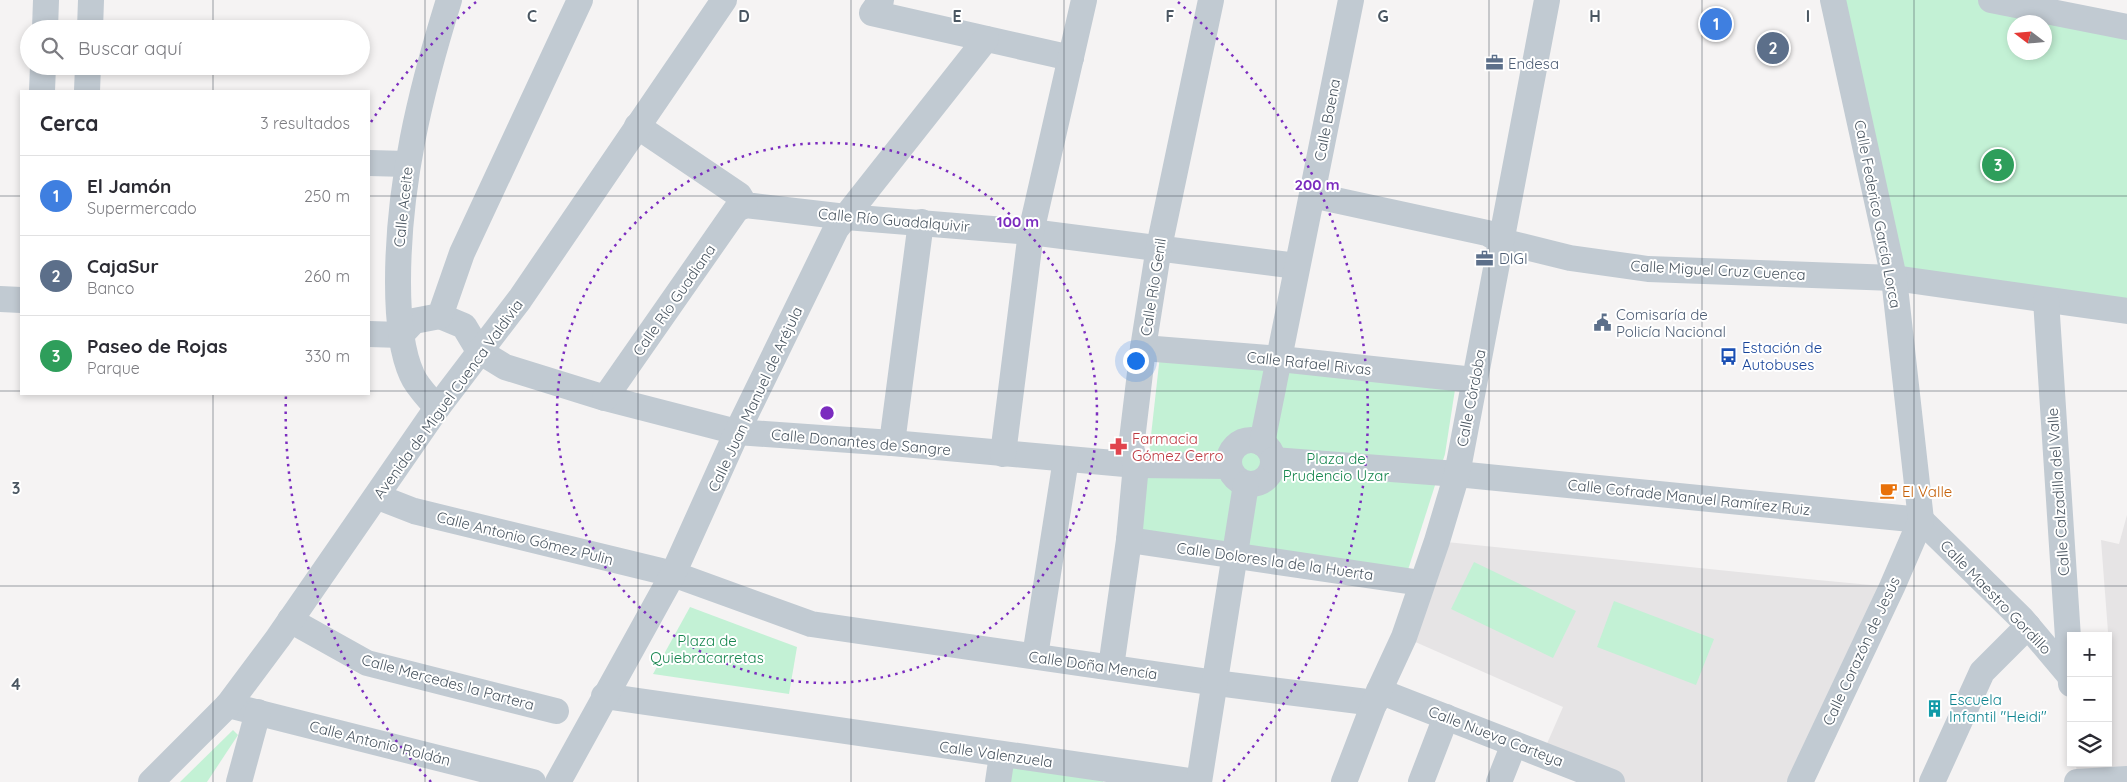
<!DOCTYPE html>
<html lang="es">
<meta charset="utf-8">
<style>
:root{--surface:#fff;--page:#f2f2f3;--text:#2b2b33;--muted:#7c7c81;--line:#e1e1e2;--accent:#7c3aed}
body{margin:0;font-family:Quicksand,sans-serif;background:var(--page);color:var(--text)}
.controls{position:absolute;right:15px;bottom:15px;display:grid;overflow:hidden;border-radius:0px;box-shadow:0 2px 8px #0003}
.controls button{width:45px;height:45px;display:grid;place-items:center;padding:0;border:0;border-bottom:1px solid var(--line);background:var(--surface);color:var(--text);font:25px sans-serif}
.compass{position:absolute;left:2007px;top:15px;width:45px;height:45px;border-radius:50%;background:var(--surface);box-shadow:0 2px 8px #0003;rotate:286deg}
.you{position:absolute;left:1135px;top:360px;width:18px;height:18px;margin:-12px;border:4px solid #fff;border-radius:50%;background:#1a73e8;box-shadow:0 0 0 8px #1a73e833}
.badge{display:grid;place-items:center;width:32px;height:32px;border-radius:50%;background:var(--accent);color:#fff;font-size:16px;font-weight:700}
.pin{position:absolute;translate:-50% -50%;border:2px solid #fff;box-shadow:0 1px 5px #0006}
.list{margin:0;padding:0;list-style:none}
h2{display:flex;justify-content:space-between;align-items:center;height:65px;margin:0;padding:0 20px;font-size:21px}
h2 small{font-size:16px;font-weight:400;color:var(--muted)}
.list li{display:grid;grid-template-columns:32px 1fr auto;gap:15px;align-items:center;box-sizing:border-box;height:80px;padding:0 20px;border-top:1px solid var(--line)}
.list b{display:block;font-size:19px;white-space:nowrap}
.list p{margin:0;font-size:16px;white-space:nowrap;color:var(--muted)}
.list em{font-size:16px;font-style:normal;color:var(--muted)}
.icon{flex:none;width:28px;height:28px;fill:none;stroke:currentColor;stroke-width:2;stroke-linecap:round;stroke-linejoin:round}
.map{position:relative;flex:none;width:2127px;height:782px;overflow:hidden}
.search{position:absolute;background:var(--surface);box-shadow:0 2px 8px #0003;left:20px;top:20px;width:350px;height:55px;display:flex;align-items:center;gap:12px;box-sizing:border-box;padding:0 18px;border-radius:28px;color:var(--muted);font-size:19px}
.panel{position:absolute;background:var(--surface);box-shadow:0 2px 8px #0003;left:20px;top:90px;width:350px;height:305px;border-radius:0px}
.map>svg:first-child{display:block}
.education{fill:#e6e4e5}
.green{fill:#c3f1d5;fill-rule:evenodd}
.lines{fill:none;stroke-linecap:round;stroke-linejoin:round}
.minor{stroke:#c1cad2;stroke-width:26}
.grid{fill:none;stroke:#4a5661;stroke-width:1;stroke-opacity:0.55}
.ring{fill:none;stroke:#7b2cbf;stroke-width:2.5;stroke-dasharray:2.5 5}
.labels{text-anchor:middle;dominant-baseline:central;stroke-width:4;stroke-linejoin:round;paint-order:stroke}
.service-label{font-size:15px;fill:#4e5e75;stroke:#fff;text-anchor:start}
.street-label{font-size:15px;fill:#4a5661;stroke:#fff}
.transit-label{font-size:15px;fill:#164399;stroke:#fff;text-anchor:start}
.health-label{font-size:15px;fill:#be3a42;stroke:#fff;text-anchor:start}
.park-label{font-size:15px;fill:#17864f;stroke:#fff}
.food-label{font-size:15px;fill:#c56008;stroke:#fff;text-anchor:start}
.culture-label{font-size:15px;fill:#0d838f;stroke:#fff;text-anchor:start}
.grid-label{font-size:16px;text-anchor:middle;font-weight:bold;fill:#4a5661;stroke:#fff;stroke-width:4;stroke-linejoin:round;paint-order:stroke}
.centre{fill:#7b2cbf;stroke:#fff;stroke-width:2.5}
.ring-label{font-size:15px;text-anchor:middle;font-weight:bold;fill:#7b2cbf;stroke:#fff;stroke-width:4;stroke-linejoin:round;paint-order:stroke}
</style>
<div class="map">
<svg width="2127" height="782" viewBox="0 0 2127 782">
<rect width="100%" height="100%" fill="#f5f3f3"/>
<!-- education -->
<g class="education">
<polygon points="2127,515 2127,779 2077,782 2076,763 2108,763 2108,636 2068,636 2108,632 2101,540 2119,544"/>
<polygon points="1437,541 1807,579 1892,587 1800,782 1612,782 1542,755 1563,707 1404,637"/>
</g>
<!-- green -->
<g class="green">
<path d="M1833 0H1991L2127 27V311L1894 278ZM2014 22H2044V52H2014Z"/>
<polygon points="1160,355 1456,383 1445,454 1407,573 1140,534"/>
<polygon points="1474,562 1576,611 1553,658 1451,609"/>
<polygon points="1614,601 1714,639 1696,685 1597,647"/>
<polygon points="690,607 797,647 789,694 653,674"/>
<polygon points="233,730 238,735 207,782 180,782"/>
<polygon points="1002,755 1105,770 1103,782 998,782"/>
</g>
<g class="lines">
<!-- minor -->
<g class="minor">
<polyline points="881,0 872,13 1071,58"/>
<polyline points="1991,0 2127,27"/>
<polyline points="45,29 46,0"/>
<polyline points="90,29 91,0"/>
<polyline points="42,91 43,66"/>
<polyline points="87,91 88,66"/>
<polyline points="637,126 739,195 745,205 846,217 1031,232 1297,266"/>
<polyline points="369,163 407,164"/>
<polyline points="1312,195 1487,233 1501,241 1570,258 1648,269 1894,278 2127,311"/>
<polyline points="0,299 21,300"/>
<polyline points="2046,300 2071,684"/>
<polyline points="440,316 464,326 479,351 505,367 605,398 737,432 892,443 1136,465 1229,466"/>
<polyline points="369,334 401,335 414,321 440,316 462,253 580,0"/>
<polyline points="1143,348 1280,359 1474,380"/>
<polyline points="605,398 736,210 745,205"/>
<path d="M437 408C429 398 417 387 412 375 400 349 398 311 398 282 398 184 420 93 449 0"/>
<circle cx="1251" cy="462" r="22"/>
<polyline points="892,443 921,222"/>
<polyline points="1262,443 1351,0"/>
<polyline points="1003,454 1031,232 1084,0"/>
<polyline points="1273,460 1457,474 1921,520"/>
<polyline points="378,497 414,511 673,574 811,624 1216,683 1375,703"/>
<polyline points="1921,520 2022,619 2070,676"/>
<polyline points="1129,540 1421,583"/>
<polyline points="290,620 367,663 556,711"/>
<polyline points="1035,656 1066,459"/>
<polyline points="1111,667 1129,540 1136,465 1131,448 1143,348 1159,247 1211,0"/>
<polyline points="1379,691 1612,782"/>
<polyline points="604,696 1197,782"/>
<polyline points="228,705 533,782"/>
<polyline points="151,782 228,705 278,638 437,408 520,299 724,0"/>
<polyline points="239,782 258,712"/>
<polyline points="558,782 673,574 737,432 836,229 986,39"/>
<polyline points="998,782 1002,755"/>
<polyline points="1199,782 1246,484"/>
<polyline points="1344,782 1379,691 1404,637 1437,541 1457,474 1547,0"/>
<polyline points="1421,782 1446,717"/>
<polyline points="1499,782 1514,744"/>
<polyline points="1800,782 1892,587 1921,520 1894,278 1833,0"/>
<polyline points="1932,782 1982,672 2028,626"/>
<polyline points="2077,782 2127,779"/>
</g>
</g>
<!-- grid -->
<path class="grid" d="M213 0V29M425 0V782M638 0V782M851 0V782M1064 0V782M1276 0V782M1489 0V782M1702 0V782M1914 0V782M213 66V91M0 196H21M369 196H2127M0 391H21M369 391H2127M213 394V782M0 586H2127"/>
<!-- distance rings -->
<g class="ring">
<circle cx="827" cy="413" r="270"/>
<path d="M431 782A541 541 0 0 1 286 394M371 122A541 541 0 0 1 476 2M1178 2A541 541 0 0 1 1223 782"/>
</g>
<!-- icons -->
<defs>
<symbol id="office-bare" viewBox="-9 -9 18 18"><path d="M-6-3h4V-5.5h4V-3h4V5H-6ZM-1-4.5V-3h2v-1.5ZM-6 0V1H6V0Z" fill="#5c6f8a" stroke="#fff" stroke-width="2.5" paint-order="stroke"/></symbol>
<symbol id="civic-bare" viewBox="-9 -9 18 18"><path d="M-.6-6.5H3V-4.5H.6V-3L4-1V1h2V6H-6V1h2V-1L-.6-3ZM-1.2 2.5V6h2.4V2.5Z" fill="#5c6f8a" stroke="#fff" stroke-width="2.5" paint-order="stroke"/></symbol>
<symbol id="bus-bare" viewBox="-9 -9 18 18"><path d="M-5-6H5V4H4V6H2V4H-2V6H-4V4H-5ZM-3.5-4V0h7V-4ZM-3.5 1.2v1.5H-2V1.2ZM2 1.2v1.5H3.5V1.2Z" fill="#1a4fb4" stroke="#fff" stroke-width="2.5" paint-order="stroke"/></symbol>
<symbol id="pharmacy-bare" viewBox="-9 -9 18 18"><path d="M-2-6h4v4h4v4h-4v4h-4v-4h-4v-4h4Z" fill="#e0444e" stroke="#fff" stroke-width="2.5" paint-order="stroke"/></symbol>
<symbol id="cafe-bare" viewBox="-9 -9 18 18"><path d="M-5.5-4.5H6V0H3Q3 3.5 0 3.5H-2.5Q-5.5 3.5-5.5 0ZM3-3.2v2h1.7v-2ZM-6 4.5H4V6H-6Z" fill="#e8710a" stroke="#fff" stroke-width="2.5" paint-order="stroke"/></symbol>
<symbol id="building-bare" viewBox="-9 -9 18 18"><path d="M-4-6H4V6H1V3H-1V6H-4ZM-2.5-4.3h1.7v1.8h-1.7ZM.8-4.3h1.7v1.8H.8ZM-2.5-1h1.7V.8h-1.7ZM.8-1h1.7V.8H.8Z" fill="#0f9aa8" stroke="#fff" stroke-width="2.5" paint-order="stroke"/></symbol>
</defs>
<g fill-rule="evenodd">
<use href="#office-bare" x="1482" y="50" width="25" height="25"/>
<use href="#office-bare" x="1472" y="246" width="25" height="25"/>
<use href="#civic-bare" x="1590" y="310" width="25" height="25"/>
<use href="#bus-bare" x="1716" y="344" width="25" height="25"/>
<use href="#pharmacy-bare" x="1106" y="434" width="25" height="25"/>
<use href="#cafe-bare" x="1876" y="478" width="25" height="25"/>
<use href="#building-bare" x="1922" y="696" width="25" height="25"/>
</g>
<g class="labels">
<!-- service labels -->
<g class="service-label">
<text x="1508" y="63">Endesa</text>
<text x="1499" y="258">DIGI</text>
<text x="1616" y="314">Comisaría de<tspan x="1616" dy="17">Policía Nacional</tspan></text>
</g>
<!-- street labels -->
<g class="street-label">
<text transform="translate(1327 120) rotate(-79)">Calle Baena</text>
<text transform="translate(403 207) rotate(-84)">Calle Aceite</text>
<text transform="translate(1878 214) rotate(79)">Calle Federico García Lorca</text>
<text transform="translate(894 220) rotate(5)">Calle Río Guadalquivir</text>
<text transform="translate(1718 270) rotate(3)">Calle Miguel Cruz Cuenca</text>
<text transform="translate(1153 287) rotate(-81)">Calle Río Genil</text>
<text transform="translate(674 300) rotate(-55)">Calle Río Guadiana</text>
<text transform="translate(1309 363) rotate(6)">Calle Rafael Rivas</text>
<text transform="translate(1471 398) rotate(-79)">Calle Córdoba</text>
<text transform="translate(448 399) rotate(-54)">Avenida de Miguel Cuenca Valdivia</text>
<text transform="translate(755 399) rotate(-65)">Calle Juan Manuel de Aréjula</text>
<text transform="translate(861 442) rotate(5)">Calle Donantes de Sangre</text>
<text transform="translate(2058 492) rotate(-94)">Calle Calzadilla del Valle</text>
<text transform="translate(1689 497) rotate(6)">Calle Cofrade Manuel Ramírez Ruiz</text>
<text transform="translate(525 538) rotate(14)">Calle Antonio Gómez Pulin</text>
<text transform="translate(1275 561) rotate(8)">Calle Dolores la de la Huerta</text>
<text transform="translate(1996 597) rotate(46)">Calle Maestro Gordillo</text>
<text transform="translate(1861 651) rotate(-65)">Calle Corazón de Jesús</text>
<text transform="translate(1093 665) rotate(8)">Calle Doña Mencía</text>
<text transform="translate(448 682) rotate(15)">Calle Mercedes la Partera</text>
<text transform="translate(1496 736) rotate(21)">Calle Nueva Carteya</text>
<text transform="translate(380 743) rotate(14)">Calle Antonio Roldán</text>
<text transform="translate(996 754) rotate(8)">Calle Valenzuela</text>
</g>
<!-- transit labels -->
<g class="transit-label">
<text x="1742" y="347">Estación de<tspan x="1742" dy="17">Autobuses</tspan></text>
</g>
<!-- health labels -->
<g class="health-label">
<text x="1132" y="438">Farmacia<tspan x="1132" dy="17">Gómez Cerro</tspan></text>
</g>
<!-- park labels -->
<g class="park-label">
<text x="1336" y="458">Plaza de<tspan x="1336" dy="17">Prudencio Uzar</tspan></text>
<text x="707" y="640">Plaza de<tspan x="707" dy="17">Quiebracarretas</tspan></text>
</g>
<!-- food labels -->
<g class="food-label">
<text x="1902" y="491">El Valle</text>
</g>
<!-- culture labels -->
<g class="culture-label">
<text x="1949" y="699">Escuela<tspan x="1949" dy="17">Infantil "Heidi"</tspan></text>
</g>
</g>
<g class="grid-label">
<text x="532" y="22">C</text>
<text x="744" y="22">D</text>
<text x="957" y="22">E</text>
<text x="1170" y="22">F</text>
<text x="1383" y="22">G</text>
<text x="1595" y="22">H</text>
<text x="1808" y="22">I</text>
<text x="16" y="494">3</text>
<text x="16" y="690">4</text>
</g>
<circle cx="827" cy="413" r="8" class="centre"/>
<g class="ring-label">
<text x="1317" y="190">200 m</text>
<text x="1018" y="227">100 m</text>
</g>
</svg>
<div class="controls">
<button>+</button>
<button>−</button>
<button><svg class="icon" aria-label="layers" viewBox="0 0 24 24"><path d="M12 4l9 5-9 5-9-5zM3 14l9 5 9-5"/></svg></button>
</div>
<svg class="compass" viewBox="-18 -18 36 36"><path d="M0-13l5 13h-10z" fill="#e53935"/><path d="M0 13l5-13h-10z" fill="#7c7c81"/></svg>
<div class="you"></div>
<div class="pin badge" style="left:1716px;top:24px;background:#3f7fe0">1</div>
<div class="pin badge" style="left:1773px;top:48px;background:#5c6f8a">2</div>
<div class="pin badge" style="left:1998px;top:165px;background:#2e9e5b">3</div>
<div class="search"><svg class="icon" aria-label="search" viewBox="0 0 24 24"><circle cx="10" cy="10" r="6"/><path d="M15 15l6 6"/></svg>Buscar aquí</div>
<section class="panel">
<h2>Cerca<small>3 resultados</small></h2>
<ul class="list">
<li><span class="badge" style="background:#3f7fe0">1</span><div><b>El Jamón</b><p>Supermercado</p></div><em>250 m</em></li>
<li><span class="badge" style="background:#5c6f8a">2</span><div><b>CajaSur</b><p>Banco</p></div><em>260 m</em></li>
<li><span class="badge" style="background:#2e9e5b">3</span><div><b>Paseo de Rojas</b><p>Parque</p></div><em>330 m</em></li>
</ul>
</section>
</div>
